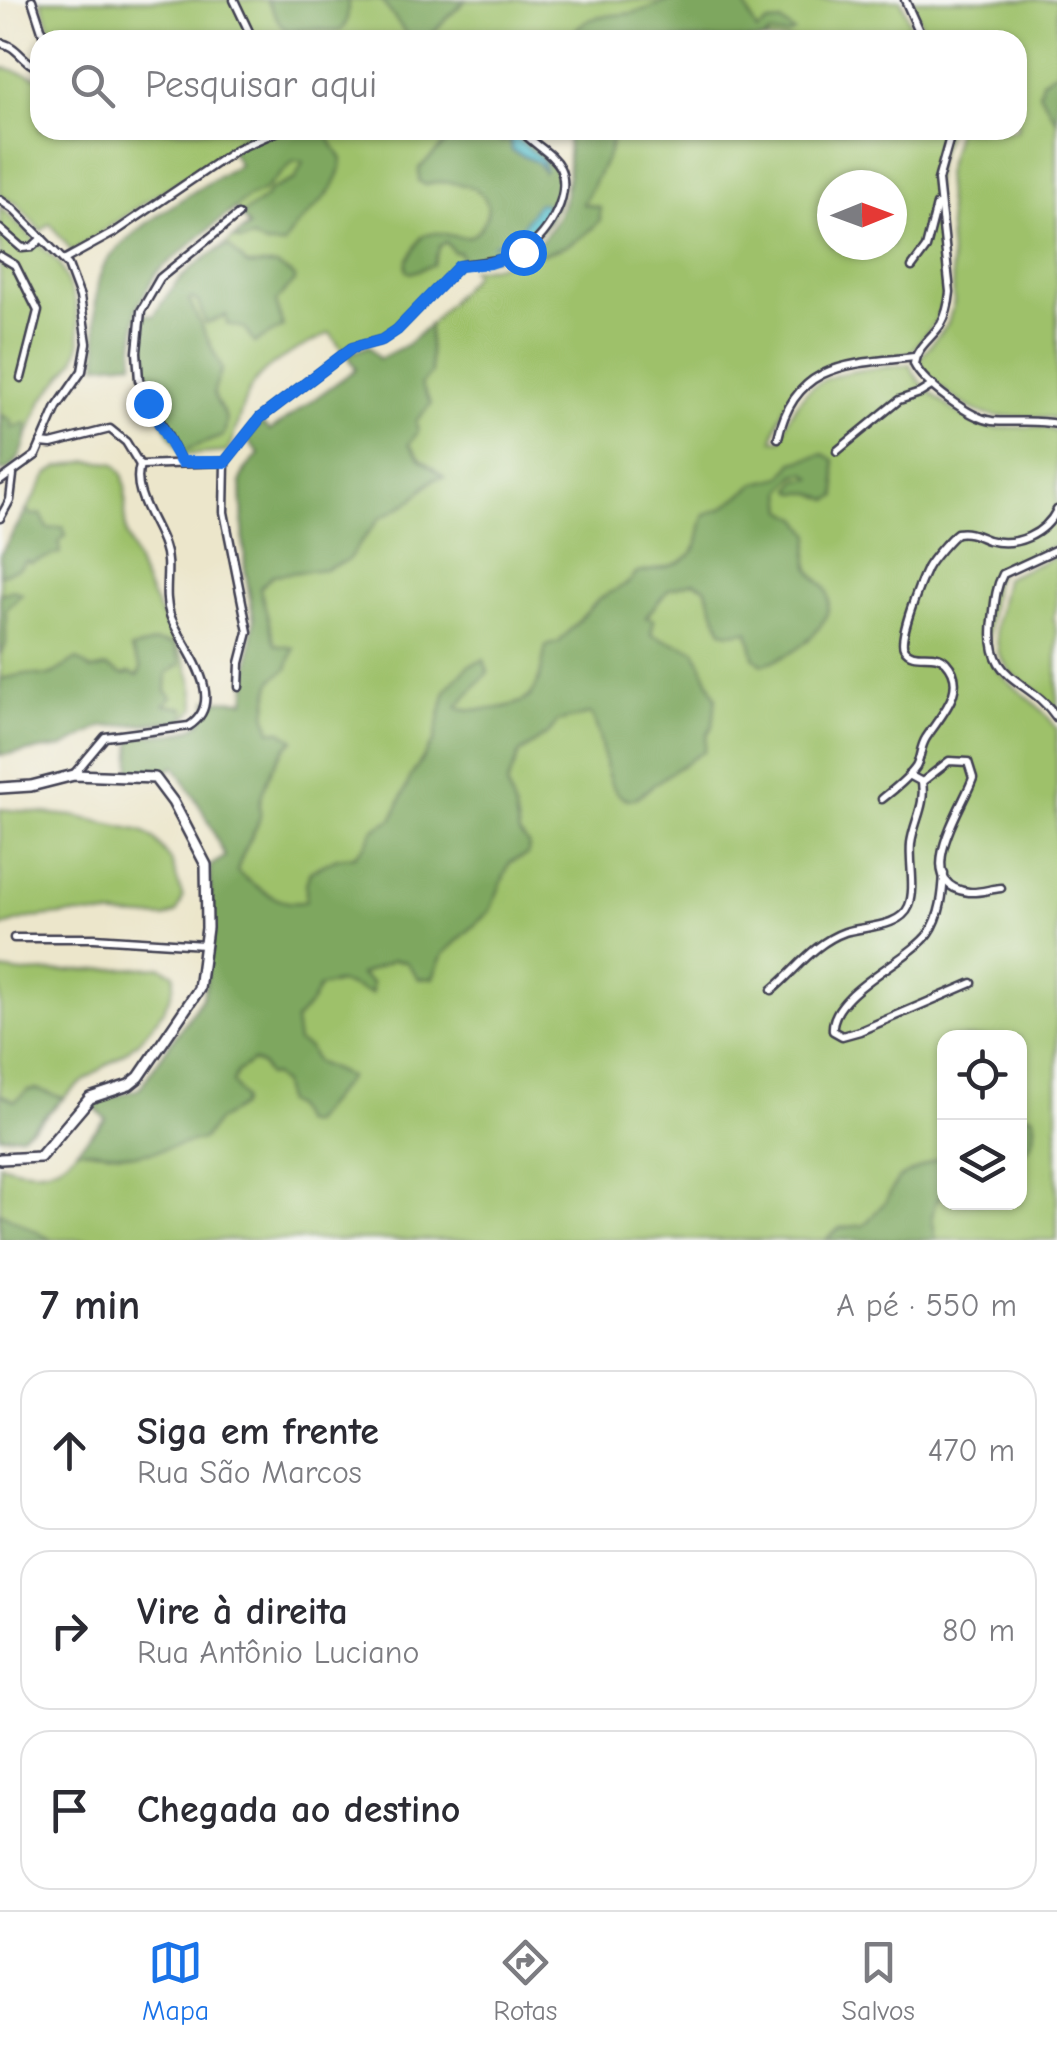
<!DOCTYPE html>
<html lang="pt">
<meta charset="utf-8">
<style>
:root{--surface:#fff;--page:#f7f7f7;--text:#2b2b33;--muted:#7c7c81;--line:#e1e1e2;--accent:#1a73e8}
body{margin:0;font-family:"Comic Neue",sans-serif;background:var(--page);color:var(--text)}
.controls{position:absolute;right:30px;bottom:30px;display:grid;overflow:hidden;border-radius:20px;box-shadow:0 2px 8px #0004}
.controls button{width:90px;height:90px;display:grid;place-items:center;padding:0;border:0;border-bottom:2px solid var(--line);background:var(--surface);color:var(--text);font:50px sans-serif}
.compass{position:absolute;left:817px;top:170px;width:90px;height:90px;border-radius:50%;background:var(--surface);box-shadow:0 2px 8px #0004;rotate:89deg}
.stop{position:absolute;width:30px;height:30px;margin:-22px;border:8px solid #1a73e8;border-radius:50%;background:#fff}
.stop.end{background:#1a73e8;border-color:#fff;box-shadow:0 2px 10px #0008}
.list{margin:0;padding:0;list-style:none}
h2{display:flex;justify-content:space-between;align-items:center;height:130px;margin:0;padding:0 40px;font-size:42px}
h2 small{font-size:32px;font-weight:400;color:var(--muted)}
.list li{display:grid;grid-template-columns:65px 1fr auto;gap:30px;align-items:center;box-sizing:border-box;height:160px;margin:0 20px 20px;padding:0 20px;border:2px solid var(--line);border-radius:30px}
.list b{display:block;font-size:38px;white-space:nowrap}
.list p{margin:0;font-size:32px;white-space:nowrap;color:var(--muted)}
.list em{font-size:32px;font-style:normal;color:var(--muted)}
.icon{flex:none;width:55px;height:55px;fill:none;stroke:currentColor;stroke-width:2;stroke-linecap:round;stroke-linejoin:round}
.map{position:relative;flex:none;width:1057px;height:1240px;overflow:hidden}
.search{position:absolute;background:var(--surface);box-shadow:0 2px 8px #0004;left:30px;right:30px;top:30px;height:110px;display:flex;align-items:center;gap:25px;box-sizing:border-box;padding:0 35px;border-radius:30px;color:var(--muted);font-size:38px}
.sheet{height:670px;background:var(--surface)}
nav{display:flex;justify-content:space-around;align-items:center;box-sizing:border-box;height:140px;border-top:2px solid var(--line);background:var(--surface);font-size:28px;color:var(--muted)}
nav a{display:grid;justify-items:center;gap:5px}
nav .on{color:var(--accent)}
.map>svg:first-child{display:block}
.green{fill:#9ec16a;stroke:#607252;stroke-width:2.5;fill-rule:evenodd}
.forest{fill:#7ea75e;stroke:#50644c;stroke-width:2.5}
.water{fill:#50bdc9;stroke:#397082;stroke-width:2.5}
.lines{fill:none;stroke-linecap:round;stroke-linejoin:round}
.minor-casing{stroke:#403f51;stroke-width:11}
.tertiary-casing{stroke:#403f51;stroke-width:14}
.minor{stroke:#fff;stroke-width:6}
.tertiary{stroke:#fff;stroke-width:9}
.route{stroke:#1a73e8;stroke-width:12}
</style>
<div class="map">
<svg width="1057" height="1240" viewBox="0 0 1057 1240">
<rect width="100%" height="100%" fill="#f6f6f2"/>
<filter id="ink" filterUnits="userSpaceOnUse"><feTurbulence type="fractalNoise" baseFrequency=".01" numOctaves="2"/><feDisplacementMap in="SourceGraphic" scale="20" xChannelSelector="R" yChannelSelector="G"/><feConvolveMatrix kernelMatrix="1 2 1 2 8 2 1 2 1" color-interpolation-filters="sRGB"/></filter>
<filter id="wash" filterUnits="userSpaceOnUse"><feTurbulence type="fractalNoise" baseFrequency=".0048" numOctaves="4" result="noise"/><feDisplacementMap in="SourceGraphic" scale="40" xChannelSelector="R" yChannelSelector="G"/><feGaussianBlur stdDeviation="2.25" result="paint"/><feColorMatrix in="noise" values="0 0 0 0 0 0 0 0 0 0 0 0 0 0 0 0 0 1.4 0 .05"/><feComposite in="paint" operator="in"/></filter>
<g filter="url(#wash)">
<rect width="100%" height="100%" fill="#ece6cb"/>
<!-- green -->
<g class="green">
<polygon points="41,0 901,0 916,40 54,40"/>
<path d="M911 0H1057V419C1035 414 1015 418 994 416 968 413 939 387 922 369L920 358 948 323 954 302 945 173 957 130H1017V40H928Z"/>
<path d="M6 68 40 78V130H517L552 162 558 173C545 212 543 245 498 256 486 259 470 257 459 263 438 274 415 313 392 329 377 341 358 339 342 350L330 333C302 348 262 362 248 393 239 412 237 433 227 452L183 455 143 379 144 314 154 316 181 278 249 226 236 209C197 237 146 265 135 315 132 330 133 347 133 362L98 365C98 337 91 300 101 273 117 232 204 189 239 164L231 151 159 193 72 252 50 223 41 231 16 203 0 196V69Z"/>
<path d="M567 130H948L937 161 934 187 945 295 936 321 912 352C840 371 794 352 773 440H781C802 366 844 374 910 364 914 384 966 424 987 427 1011 431 1034 421 1057 432V543C1041 557 1008 562 1001 570 993 579 993 596 991 608 978 689 1020 675 1057 729V1240H0V1164C59 1183 68 1158 106 1119L100 1100 129 1095 139 1089 204 994 211 933 210 866 225 857 206 816 175 766 163 774 130 771 181 732 201 725 208 711V700L245 701 254 622 245 569 241 481 244 471 259 454 247 439 261 423 270 431 356 369 369 346 379 359 408 344 424 331 474 275 471 270C560 260 572 209 567 130ZM832 185H892V245H832ZM944 1038H1020V1202H944Z"/>
<polygon points="0,207 59,263 75,301 79,327 80,344 75,360 42,401 16,463 9,470 0,472"/>
<path d="M89 461 113 463C135 479 120 513 127 536 135 560 145 585 157 607 173 638 196 673 195 708L182 722 102 727 63 747 0 755V555L48 474 59 467Z"/>
<polygon points="1057,556 1057,605 1053,618 1057,634 1057,710 1038,692 1012,674 999,655 995,628 1005,578"/>
<polygon points="0,809 74,816 142,831 155,840 171,860 183,898 177,912 165,918 72,914 30,918 0,927"/>
<path d="M161 967 174 974C175 989 170 997 163 1010 135 1054 114 1057 76 1087 52 1105 33 1141 0 1136V970L24 973Z"/>
</g>
<!-- forest -->
<g class="forest">
<path d="M266 0H348C349 44 335 28 307 29 299 29 291 34 284 28 277 21 272 8 266 0Z"/>
<path d="M382 0H466L425 40H409C402 24 390 15 382 0Z"/>
<path d="M671 0H739L745 5 757 31 768 23 782 22 794 32 788 35H769L763 40H570C579 13 610 17 632 13 646 10 659 4 671 0Z"/>
<polygon points="1052,73 1057,73 1057,121 1039,93 1042,81"/>
<path d="M265 130H324L342 159C341 198 298 214 284 245H266L253 238 241 241 234 238 249 227 241 215 265 198 270 190 295 179 303 162 294 161 263 191 248 197 156 273 137 308 133 362 98 365C98 337 91 297 102 270 117 235 205 184 239 165L231 150 240 137Z"/>
<path d="M451 130H500L501 142 510 141 512 151 537 162 543 171V160L555 166C570 199 543 240 511 253 496 259 479 260 463 261L459 252H454L446 242 440 246 433 265 411 273 407 271C405 261 408 259 414 250 415 248 420 239 422 237 440 223 466 251 481 227 506 189 453 176 425 185L419 181V168L445 144Z"/>
<path d="M567 130H614L609 153 583 204 600 207V220C584 240 552 256 526 255 570 217 571 184 567 130Z"/>
<path d="M229 246 247 265H277L295 277V281L276 301 283 327 254 343 244 328 227 324 226 315 206 324 198 302 192 298 189 300 222 369C220 377 213 387 214 394 218 412 233 412 223 436L181 452C150 406 135 369 144 314L154 316C170 286 199 256 229 246Z"/>
<path d="M429 325 431 373 421 385 431 404 416 421 418 432 409 444 421 459 444 477 434 479 411 501 379 519 347 561 324 569 273 575 260 588 275 645 294 648 287 669 274 678 271 683 266 713 271 731H282L294 740C279 750 263 785 260 803 258 817 263 806 259 820 253 838 241 852 237 872 257 886 280 909 306 901V884L310 871 337 858 354 856 366 844 374 829 393 818 411 776 434 741 446 690 468 666 484 660 488 672 457 707C475 713 523 709 533 692 542 679 542 661 546 646L559 642 599 599 628 583 637 573C656 569 686 567 696 547 701 536 700 524 705 514L723 508 757 483 782 477 793 462 824 454 834 460 837 496 829 500 813 493H795L792 489 797 480 812 478 806 473 795 475 783 491 785 510 799 518 811 535C809 547 804 563 813 574 818 582 825 583 828 593 837 625 790 660 762 664L754 657 748 631 730 633 722 631 705 587 694 582 669 589 646 617 654 620 651 635 695 650 716 698 713 726 707 734 704 751C689 761 671 772 656 783 640 795 627 812 611 784 603 766 600 725 590 714L557 722 550 732 519 754 507 785 515 810 519 834C526 842 532 843 527 855L510 862 490 911 443 954 433 978 419 979 406 962 393 960 360 975 372 983V994L339 982 319 987 311 1003 295 1021 298 1042 309 1048 316 1062 349 1077 310 1124 301 1122 293 1107 285 1102 282 1084 273 1075 268 1076 262 1065 253 1061 238 1071 233 1082 243 1099 241 1106 217 1121 203 1139 157 1151 134 1155 77 1149 106 1119 91 1104 139 1089 202 999 206 986 211 933 210 866 225 857 206 816 175 766 163 774 130 771 132 736C164 733 207 741 208 700L245 701 254 619 245 569 241 481 246 469 259 454 247 439 261 423 270 431 356 369 347 354 369 346 379 359 408 344Z"/>
<path d="M2 415 12 421V428L26 423C29 441 20 468 0 472Z"/>
<polygon points="27,510 31,515 41,514 48,529 63,527 66,535 59,543 60,553 31,563 26,561 19,568 0,575 0,555"/>
<polygon points="13,590 22,594 6,609 6,644 0,655 0,594"/>
<polygon points="156,642 173,644 181,664 167,673 166,691 172,697 165,705 184,708 185,720 102,727 63,747 0,755 0,679 25,674 49,676 77,659 91,670 107,667 123,675 130,673 138,676 141,668 131,649"/>
<polygon points="36,1089 64,1098 22,1135 0,1136 0,1094 15,1101 28,1090"/>
<path d="M1026 1114 1034 1117C1037 1131 1035 1146 1020 1153V1116Z"/>
<polygon points="944,1155 944,1191 935,1204 932,1217 936,1240 825,1240 840,1228 864,1225 885,1202 898,1179"/>
<polygon points="0,1212 52,1240 0,1240"/>
</g>
<!-- water -->
<g class="water">
<polygon points="506,130 541,158 545,171 537,162 511,150 511,136"/>
<path d="M542 203 546 205 548 212C538 233 518 248 494 245L520 229 537 204Z"/>
</g>
</g>
<g filter="url(#ink)">
<g class="lines">
<defs>
<g id="minor">
<polyline points="32,0 45,40"/>
<polyline points="234,0 253,40"/>
<polyline points="905,0 923,40"/>
<path d="M0 43C18 45 23 64 40 68"/>
<path d="M952 130 938 180 950 292C949 303 947 314 941 324 932 338 916 347 914 364 924 384 970 418 992 421 1014 423 1034 419 1057 424"/>
<polyline points="0,200 13,209 68,265 80,297 87,343 82,371 57,407 36,455 0,481"/>
<polyline points="0,229 22,248 32,247 42,238"/>
<polyline points="0,256 15,265 38,311 21,378"/>
<polyline points="64,260 115,232 237,149 281,130"/>
<polyline points="912,267 926,248 937,205"/>
<path d="M778 438C795 362 849 364 915 357"/>
<polyline points="41,443 51,444 110,429 126,442 140,465"/>
<polyline points="837,451 899,400 920,393 933,385"/>
<polyline points="181,462 139,380 137,352 141,311 160,278 238,215"/>
<polyline points="140,465 225,462"/>
<polyline points="0,518 10,500 13,475"/>
<path d="M1057 549 1003 574C995 589 995 604 993 620 985 684 1029 676 1057 718"/>
<path d="M239 687 240 663 248 632 224 512 225 462 260 418 352 348 382 340 397 330 459 266C479 261 500 263 520 253 545 241 573 196 560 168 552 152 532 144 521 130"/>
<path d="M74 774 105 737 189 726C231 699 180 644 170 615 162 592 172 568 164 546 156 521 131 492 140 465"/>
<path d="M909 775 922 782 949 761 968 762 973 778C965 803 908 885 969 892 979 893 990 889 1001 888"/>
<path d="M882 799C893 790 907 780 916 767 921 758 920 747 926 738 939 717 970 688 946 662 934 649 913 663 904 648 898 638 921 581 927 568 932 559 950 538 957 533 970 531 977 536 988 540 1016 548 1045 534 1057 510"/>
<path d="M944 873C943 893 941 916 929 933 909 961 829 993 833 1031L842 1036 860 1031 972 983"/>
<polyline points="14,938 94,938 204,945"/>
<path d="M772 990C796 970 814 943 845 932 864 926 900 928 909 906 916 888 909 863 911 843 914 821 926 805 922 782"/>
</g>
<polyline id="tertiary" points="0,788 31,786 74,775 155,778 173,802 206,865 207,928 199,989 139,1077 129,1085 90,1098 40,1157 0,1159"/>
</defs>
<!-- minor casing -->
<use href="#minor" class="minor-casing"/>
<!-- tertiary casing -->
<use href="#tertiary" class="tertiary-casing"/>
<!-- minor -->
<use href="#minor" class="minor"/>
<!-- tertiary -->
<use href="#tertiary" class="tertiary"/>
</g>
</g>
<g class="lines" filter="url(#ink)">
<!-- route -->
<polyline class="route" points="148,403 181,462 225,462 260,418 352,348 382,340 397,330 459,266 490,263 523,252"/>
</g>
</svg>
<div class="controls">
<button><svg class="icon" aria-label="locate" viewBox="0 0 24 24"><circle cx="12" cy="12" r="6"/><path d="M12 2v4M12 18v4M2 12h4M18 12h4"/></svg></button>
<button><svg class="icon" aria-label="layers" viewBox="0 0 24 24"><path d="M12 4l9 5-9 5-9-5zM3 14l9 5 9-5"/></svg></button>
</div>
<svg class="compass" viewBox="-18 -18 36 36"><path d="M0-13l5 13h-10z" fill="#e53935"/><path d="M0 13l5-13h-10z" fill="#7c7c81"/></svg>
<div class="stop" style="left:523px;top:252px"></div>
<div class="stop end" style="left:148px;top:403px"></div>
<div class="search"><svg class="icon" aria-label="search" viewBox="0 0 24 24"><circle cx="10" cy="10" r="6"/><path d="M15 15l6 6"/></svg>Pesquisar aqui</div>
</div>
<section class="sheet">
<h2>7 min<small>A pé · 550 m</small></h2>
<ul class="list">
<li><svg class="icon" aria-label="ahead" viewBox="0 0 24 24"><path d="M12 20V5M6 11l6-6 6 6"/></svg><div><b>Siga em frente</b><p>Rua São Marcos</p></div><em>470 m</em></li>
<li><svg class="icon" aria-label="right" viewBox="0 0 24 24"><path d="M7 20v-9h11M14 6l5 5-5 5"/></svg><div><b>Vire à direita</b><p>Rua Antônio Luciano</p></div><em>80 m</em></li>
<li><svg class="icon" aria-label="arrive" viewBox="0 0 24 24"><path d="M6 21V4h12l-3 4 3 4H6"/></svg><div><b>Chegada ao destino</b></div></li>
</ul>
</section>
<nav>
<a class="on"><svg class="icon" aria-label="map" viewBox="0 0 24 24"><path d="M3 6l6-2 6 2 6-2v14l-6 2-6-2-6 2zM9 4v14M15 6v14"/></svg>Mapa</a>
<a><svg class="icon" aria-label="directions" viewBox="0 0 24 24"><path d="M12 3l9 9-9 9-9-9zM9 14v-3h6M13 9l2 2-2 2"/></svg>Rotas</a>
<a><svg class="icon" aria-label="saved" viewBox="0 0 24 24"><path d="M7 4h10v16l-5-4-5 4z"/></svg>Salvos</a>
</nav>
